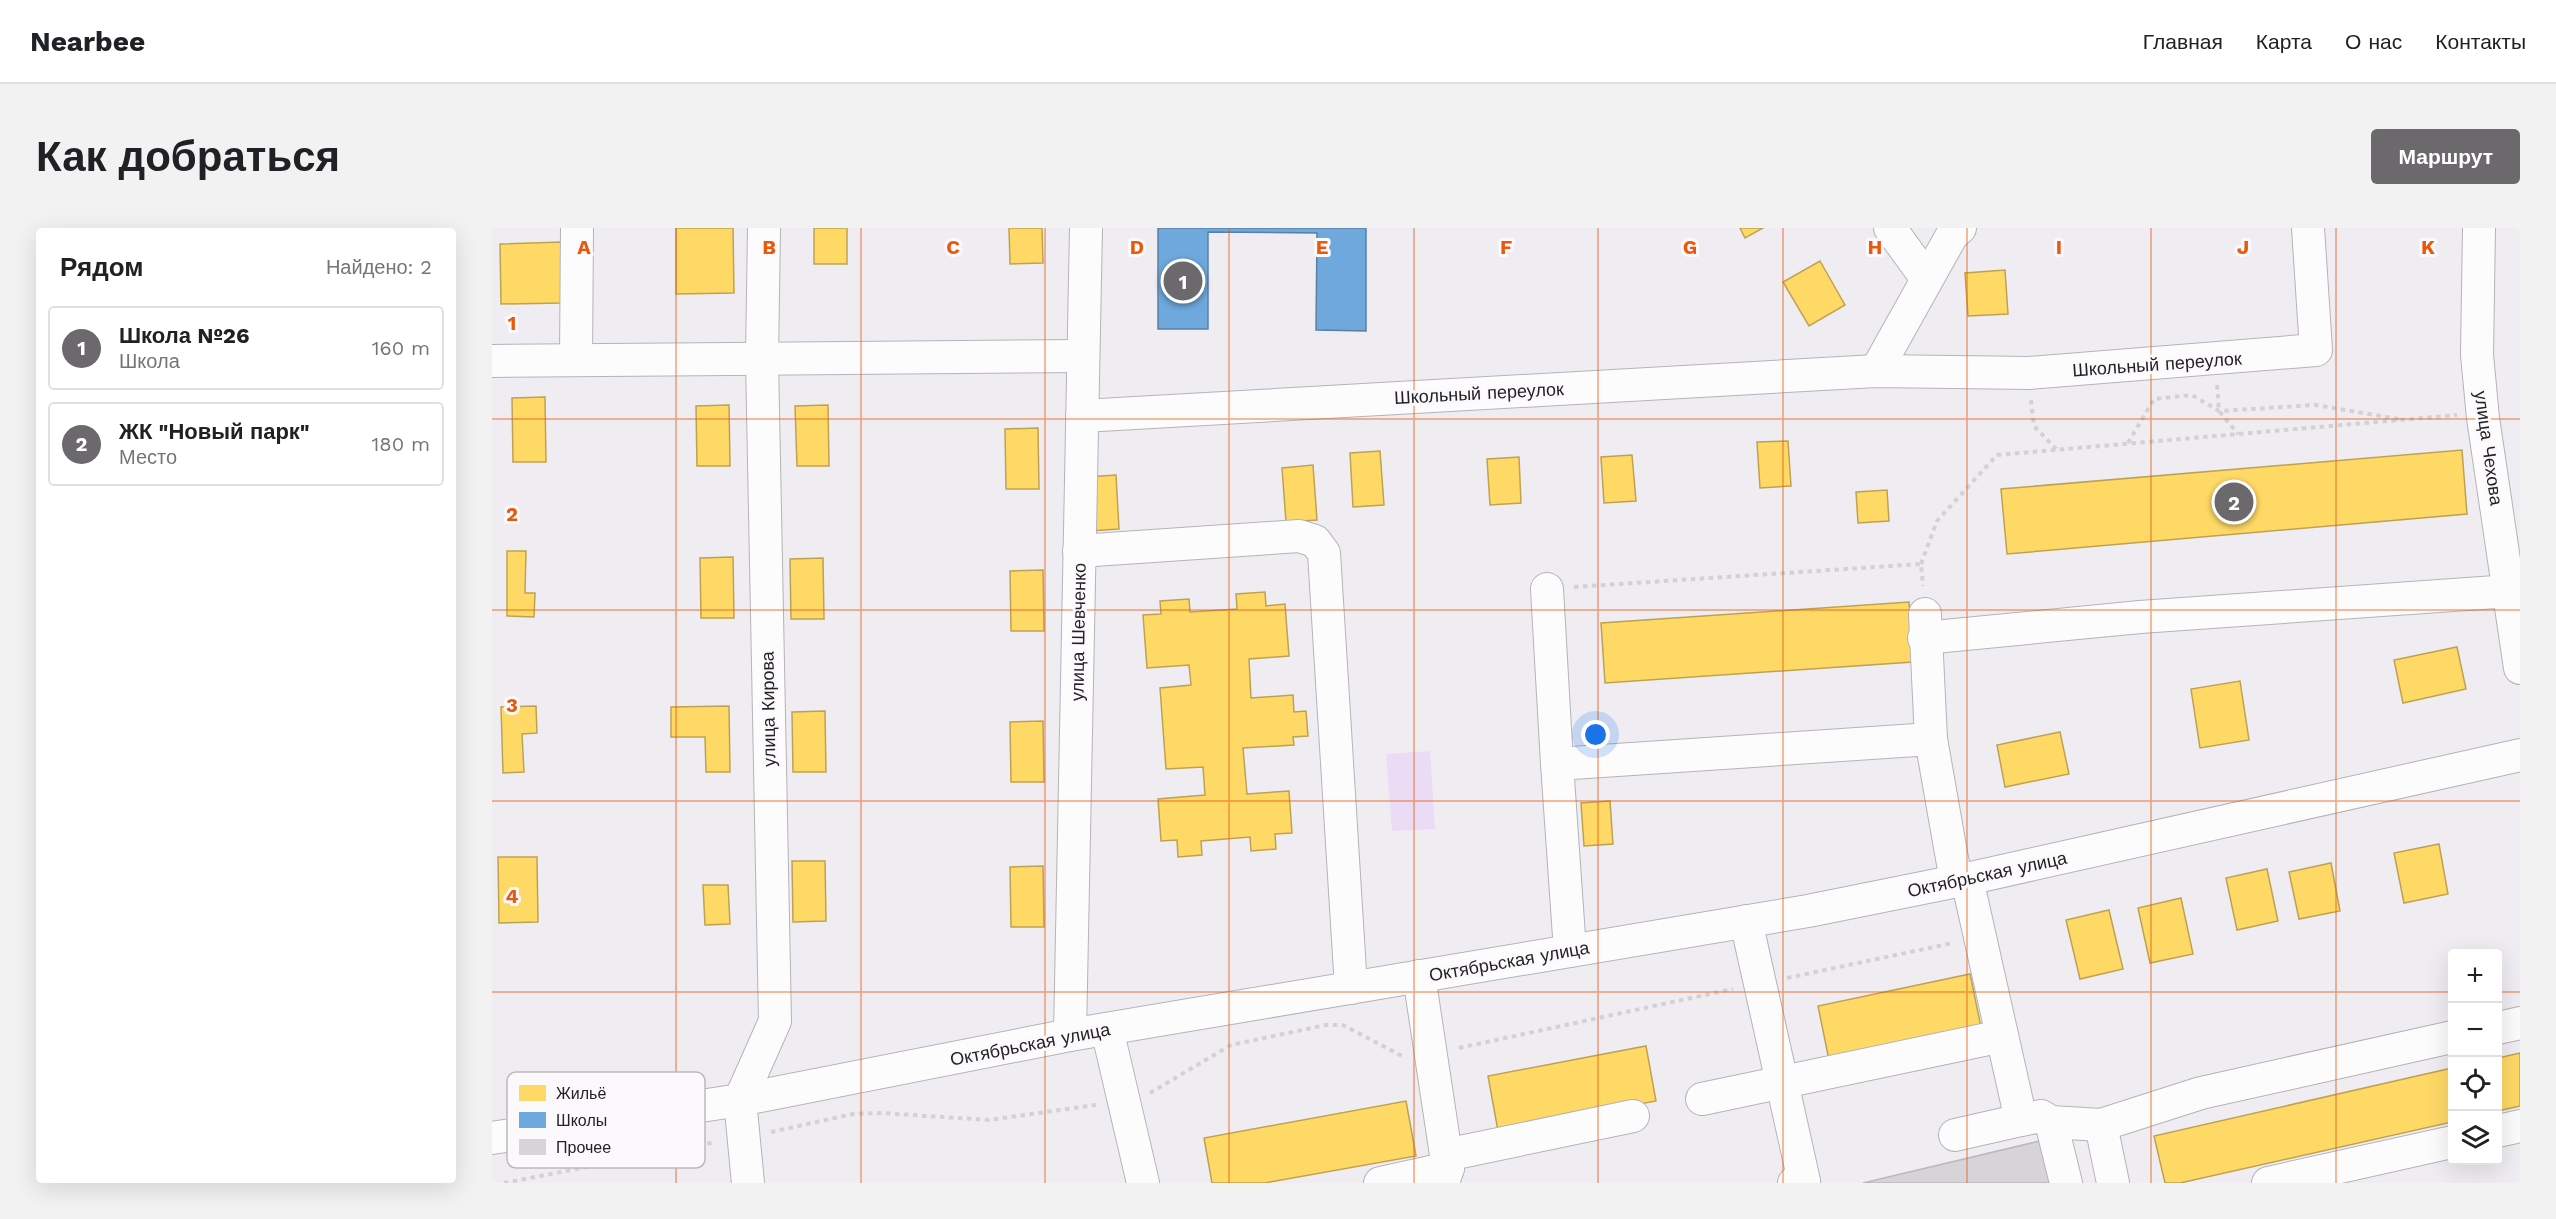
<!DOCTYPE html>
<html lang="ru">
<meta charset="utf-8">
<style>
:root{--surface:#fff;--page:#f2f2f2;--text:#202124;--muted:#757577;--line:#e0e0e0;--accent:#6c696d}
body{margin:0;font-family:"Work Sans",sans-serif;background:var(--page);color:var(--text)}
.controls{position:absolute;right:18px;bottom:18px;display:grid;overflow:hidden;border-radius:6px;box-shadow:0 6px 24px #0002}
.controls button{width:54px;height:54px;display:grid;place-items:center;padding:0;border:0;border-bottom:2px solid var(--line);background:var(--surface);color:var(--text);font:30px sans-serif}
.you{position:absolute;left:1104px;top:507px;width:21px;height:21px;margin:-15px;border:4px solid #fff;border-radius:50%;background:#1a73e8;box-shadow:0 0 0 9px #1a73e833}
.badge{display:grid;place-items:center;width:39px;height:39px;border-radius:50%;background:var(--accent);color:#fff;font-size:20px;font-weight:700}
.pin{position:absolute;translate:-50% -50%;border:3px solid #fff;box-shadow:0 2px 6px #0006}
.list{margin:0;padding:0;list-style:none}
h2{display:flex;justify-content:space-between;align-items:center;height:78px;margin:0;padding:0 24px;font-size:26px}
h2 small{font-size:20px;font-weight:400;color:var(--muted)}
.list li{display:grid;grid-template-columns:39px 1fr auto;gap:18px;align-items:center;box-sizing:border-box;height:84px;margin:0 12px 12px;padding:0 12px;border:2px solid var(--line);border-radius:6px}
.list b{display:block;font-size:22px;white-space:nowrap}
.list p{margin:0;font-size:20px;white-space:nowrap;color:var(--muted)}
.list em{font-size:20px;font-style:normal;color:var(--muted)}
.icon{flex:none;width:33px;height:33px;fill:none;stroke:currentColor;stroke-width:2;stroke-linecap:round;stroke-linejoin:round}
.map{position:relative;flex:none;width:2028px;height:955px;overflow:hidden;border-radius:6px}
header{display:flex;align-items:center;gap:36px;box-sizing:border-box;height:84px;padding:0 30px;background:var(--surface);border-bottom:2px solid var(--line)}
header strong{font-size:28px}
nav{display:flex;gap:33px;margin-inline-start:auto;font-size:21px}
.intro{display:flex;align-items:center;justify-content:space-between;box-sizing:border-box;height:144px;padding:0 36px}
h1{margin:0;font-size:42px}
.button{padding:15px 27px;border-radius:6px;background:var(--accent);color:#fff;font-size:21px;font-weight:700}
main{display:flex;gap:36px;padding:0 36px}
aside{flex:1;background:var(--surface);border-radius:6px;box-shadow:0 6px 24px #0002}
.map>svg:first-child{display:block}
.grass{fill:#ecdbf5}
.homes{fill:#ffd966;stroke:#bea253;stroke-width:1.5}
.schools{fill:#6fa8dc;stroke:#5980a5;stroke-width:1.5}
.building{fill:#d7d4d8;stroke:#bbb8bd;stroke-width:1.5}
.lines{fill:none;stroke-linecap:round;stroke-linejoin:round}
.minor-casing{stroke:#b6b3b8;stroke-width:34}
.path{stroke:#d2d1d3;stroke-width:4;stroke-dasharray:4.5 4.5;stroke-linecap:butt}
.minor{stroke:#fdfcfd;stroke-width:32}
.grid{fill:none;stroke:#e8590c;stroke-width:1.5;stroke-opacity:0.55}
.labels{text-anchor:middle;dominant-baseline:central;stroke-width:6;stroke-linejoin:round;paint-order:stroke}
.street-label{font-size:18px;fill:#252226;stroke:#fcf9fd}
.key{fill:#fcf9fd;stroke:#bcb8bc;stroke-width:1.5}
.key-label{font-size:16px;fill:#252226}
.grid-label{font-size:20px;text-anchor:middle;font-weight:bold;fill:#e8590c;stroke:#fcf9fd;stroke-width:6;stroke-linejoin:round;paint-order:stroke}
</style>
<header>
<strong>Nearbee</strong>
<nav><a>Главная</a><a>Карта</a><a>О нас</a><a>Контакты</a></nav>
</header>
<div class="intro"><h1>Как добраться</h1><a class="button">Маршрут</a></div>
<main>
<aside>
<h2>Рядом<small>Найдено: 2</small></h2>
<ul class="list">
<li><span class="badge">1</span><div><b>Школа №26</b><p>Школа</p></div><em>160 m</em></li>
<li><span class="badge">2</span><div><b>ЖК &quot;Новый парк&quot;</b><p>Место</p></div><em>180 m</em></li>
</ul>
</aside>
<div class="map">
<svg width="2028" height="955" viewBox="0 0 2028 955">
<rect width="100%" height="100%" fill="#f0edf2"/>
<!-- grass -->
<polygon class="grass" points="938,523 943,601 900,603 894,526"/>
<!-- homes -->
<g class="homes">
<polygon points="184,0 241,0 242,65 184,66"/>
<rect x="322" y="0" width="33" height="36"/>
<polygon points="517,0 550,0 551,35 518,36"/>
<polygon points="1248,0 1271,0 1253,10"/>
<polygon points="70,14 71,75 9,76 8,16"/>
<polygon points="1328,33 1353,77 1317,98 1291,54"/>
<polygon points="1513,42 1516,86 1476,88 1473,45"/>
<polygon points="53,169 54,234 21,234 20,170"/>
<polygon points="237,177 238,238 205,238 204,178"/>
<polygon points="336,177 337,238 305,238 303,178"/>
<polygon points="546,200 547,261 514,261 513,201"/>
<polygon points="1296,213 1299,258 1268,260 1265,214"/>
<polygon points="1970,222 1975,286 1515,326 1509,261"/>
<polygon points="888,223 892,277 861,279 858,225"/>
<polygon points="1140,227 1144,273 1112,275 1109,229"/>
<polygon points="1027,229 1029,275 998,277 995,231"/>
<polygon points="821,237 825,292 794,294 790,240"/>
<polygon points="624,247 627,301 597,303 593,249"/>
<polygon points="1395,262 1397,293 1366,295 1364,264"/>
<polygon points="15,323 34,323 33,365 43,365 42,389 15,388"/>
<polygon points="241,329 242,390 209,390 208,330"/>
<polygon points="331,330 332,391 299,391 298,331"/>
<polygon points="551,342 552,403 519,403 518,343"/>
<polygon points="773,364 774,378 793,376 797,428 757,431 759,470 801,467 802,484 814,483 816,508 801,509 802,517 751,520 755,566 797,563 800,605 783,606 784,621 759,623 758,609 709,613 710,627 686,629 685,612 669,613 666,571 713,567 711,539 674,541 668,460 699,457 697,437 655,440 651,387 669,386 668,373 697,371 698,384 745,381 744,366"/>
<polygon points="1417,374 1421,434 1113,455 1109,395"/>
<polygon points="1965,419 1974,461 1911,475 1902,432"/>
<polygon points="1748,453 1757,512 1708,520 1699,461"/>
<polygon points="44,478 45,505 30,506 32,544 11,545 9,479"/>
<polygon points="237,478 238,544 214,544 213,509 179,509 179,479"/>
<polygon points="333,483 334,544 301,544 300,484"/>
<polygon points="551,493 552,554 519,554 518,494"/>
<polygon points="1568,504 1577,546 1513,559 1505,517"/>
<polygon points="1118,573 1121,616 1092,618 1089,575"/>
<polygon points="1947,616 1956,666 1912,675 1902,625"/>
<polygon points="6,629 45,629 46,694 7,695"/>
<polygon points="300,633 333,633 334,693 301,694"/>
<polygon points="1839,635 1848,683 1807,691 1797,644"/>
<polygon points="551,638 552,699 519,699 518,639"/>
<polygon points="1775,641 1786,693 1745,702 1734,650"/>
<polygon points="211,657 236,657 238,696 213,697"/>
<polygon points="1689,670 1701,726 1658,735 1646,680"/>
<polygon points="1617,682 1631,741 1588,751 1574,692"/>
<polygon points="1478,746 1489,799 1337,832 1326,778"/>
<polygon points="1154,818 1164,873 1006,903 996,848"/>
<polygon points="2028,825 2028,878 2006,883 2006,830"/>
<polygon points="1960,840 1960,894 1688,955 1673,955 1662,908"/>
<polygon points="914,873 924,928 773,955 720,955 712,910"/>
</g>
<!-- schools -->
<polygon class="schools" points="666,0 874,0 874,103 824,102 825,5 716,4 716,101 666,101"/>
<!-- building -->
<polygon class="building" points="1552,912 1562,955 1371,955"/>
<g class="lines">
<defs>
<g id="minor">
<polyline points="1398,0 1435,51"/>
<polyline points="1987,0 1985,127 1991,190 2028,440"/>
<polyline points="84,132 85,0"/>
<polyline points="0,133 591,128"/>
<polyline points="1384,143 1460,7 1468,0"/>
<polyline points="590,188 1384,143 1537,145 1824,122 1816,0"/>
<polyline points="587,323 807,308 823,313 832,325 859,760"/>
<polyline points="1055,361 1065,536"/>
<polyline points="1433,386 1439,511"/>
<polyline points="1432,410 1648,389 2018,363"/>
<polyline points="1475,651 1529,892 1549,888 1559,894 1574,955"/>
<polyline points="1254,693 1312,953 1302,955"/>
<polyline points="1078,723 1065,536 1439,511 1464,653"/>
<polyline points="927,748 956,940 951,955"/>
<polyline points="2006,800 2028,795"/>
<polyline points="615,801 651,955"/>
<polyline points="578,807 594,0"/>
<polyline points="1210,871 1510,808"/>
<polyline points="1559,894 1609,897 1709,865 1960,809"/>
<polyline points="1609,897 1621,955"/>
<polyline points="2006,903 2028,898"/>
<polyline points="1463,907 1529,892"/>
<polyline points="0,910 248,872 578,807 1316,683 1475,651 2028,527"/>
<polyline points="954,927 1141,888"/>
<polyline points="256,955 248,872 283,793 270,131 272,0"/>
<polyline points="888,955 956,940"/>
<polyline points="1776,955 1960,914"/>
</g>
</defs>
<!-- minor casing -->
<use href="#minor" class="minor-casing"/>
<!-- path -->
<g class="path">
<polyline points="1725,157 1727,183 1746,206"/>
<polyline points="1539,172 1542,198 1564,221"/>
<polyline points="1636,215 1662,171 1700,167 1727,183 1823,177 1907,191"/>
<polyline points="1429,336 1445,293 1505,227 1965,187"/>
<polyline points="1082,359 1429,336 1431,358"/>
<polyline points="1295,750 1461,715"/>
<polyline points="967,820 1241,761"/>
<polyline points="658,865 739,817 834,797 851,797 910,828"/>
<polyline points="279,904 361,886 389,885 497,892 604,877"/>
<polyline points="12,955 224,914"/>
</g>
<!-- minor -->
<use href="#minor" class="minor"/>
</g>
<!-- grid -->
<path class="grid" d="M184 0V955M369 0V955M553 0V955M737 0V955M922 0V955M1106 0V955M1291 0V955M1475 0V955M1659 0V955M1844 0V955M0 191H2028M0 382H2028M0 573H2028M0 764H1960M2006 764H2028"/>
<g class="labels">
<!-- street labels -->
<g class="street-label">
<text transform="translate(1665 136) rotate(-4)">Школьный переулок</text>
<text transform="translate(987 165) rotate(-3)">Школьный переулок</text>
<text transform="translate(1997 220) rotate(82)">улица Чехова</text>
<text transform="translate(586 404) rotate(-89)">улица Шевченко</text>
<text transform="translate(276 481) rotate(-91)">улица Кирова</text>
<text transform="translate(1495 646) rotate(-12)">Октябрьская улица</text>
<text transform="translate(1017 733) rotate(-10)">Октябрьская улица</text>
<text transform="translate(538 816) rotate(-11)">Октябрьская улица</text>
</g>
</g>
<!-- legend -->
<rect x="15" y="844" width="198" height="96" rx="9" class="key"/>
<rect x="27" y="857" width="27" height="16" fill="#ffd966"/>
<rect x="27" y="884" width="27" height="16" fill="#6fa8dc"/>
<rect x="27" y="911" width="27" height="16" fill="#d7d4d8"/>
<g class="key-label">
<text x="64" y="871">Жильё</text>
<text x="64" y="898">Школы</text>
<text x="64" y="925">Прочее</text>
</g>
<g class="grid-label">
<text x="92" y="26">A</text>
<text x="277" y="26">B</text>
<text x="461" y="26">C</text>
<text x="645" y="26">D</text>
<text x="830" y="26">E</text>
<text x="1014" y="26">F</text>
<text x="1198" y="26">G</text>
<text x="1383" y="26">H</text>
<text x="1567" y="26">I</text>
<text x="1751" y="26">J</text>
<text x="1936" y="26">K</text>
<text x="20" y="102">1</text>
<text x="20" y="293">2</text>
<text x="20" y="484">3</text>
<text x="20" y="675">4</text>
</g>
</svg>
<div class="controls">
<button>+</button>
<button>−</button>
<button><svg class="icon" aria-label="locate" viewBox="0 0 24 24"><circle cx="12" cy="12" r="6"/><path d="M12 2v4M12 18v4M2 12h4M18 12h4"/></svg></button>
<button><svg class="icon" aria-label="layers" viewBox="0 0 24 24"><path d="M12 4l9 5-9 5-9-5zM3 14l9 5 9-5"/></svg></button>
</div>
<div class="you"></div>
<div class="pin badge" style="left:691px;top:53px">1</div>
<div class="pin badge" style="left:1742px;top:274px">2</div>
</div>
</main>
